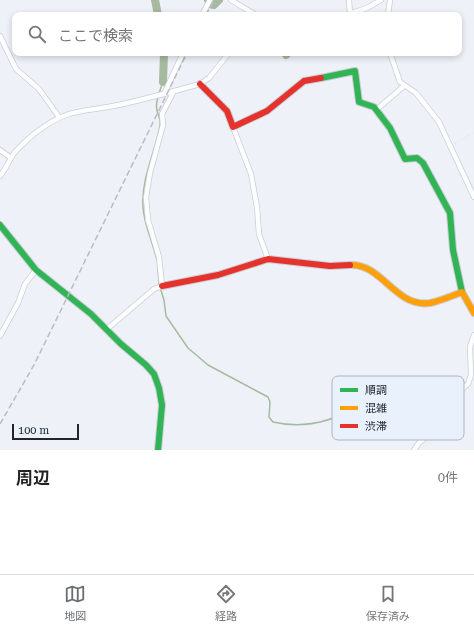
<!DOCTYPE html>
<html lang="ja">
<meta charset="utf-8">
<style>
:root{--surface:#fff;--page:#f2f2f2;--text:#222;--muted:#767676;--line:#e0e0e0;--accent:#6a6e73}
body{margin:0;font-family:"Roboto Serif","Noto Sans JP",serif;background:var(--page);color:var(--text)}
.scale{position:absolute;left:12px;bottom:10px;width:67px;box-sizing:border-box;padding-left:4px;border:2px solid #23272c;border-top:0;font-size:11px;line-height:14px;white-space:nowrap;color:#23272c;-webkit-text-stroke:3px #e9f1fd;paint-order:stroke}
.list{margin:0;padding:0;list-style:none}
h2{display:flex;justify-content:space-between;align-items:center;height:52px;margin:0;padding:0 16px;font-size:17px}
h2 small{font-size:13px;font-weight:400;color:var(--muted)}
.icon{flex:none;width:22px;height:22px;fill:none;stroke:currentColor;stroke-width:2;stroke-linecap:round;stroke-linejoin:round}
.map{position:relative;flex:none;width:474px;height:450px;overflow:hidden}
.search{position:absolute;background:var(--surface);box-shadow:0 2px 6px #0003;left:12px;right:12px;top:12px;height:44px;display:flex;align-items:center;gap:10px;box-sizing:border-box;padding:0 14px;border-radius:8px;color:var(--muted);font-size:15px}
.sheet{height:124px;background:var(--surface)}
nav{display:flex;justify-content:space-around;align-items:center;box-sizing:border-box;height:56px;border-top:1px solid var(--line);background:var(--surface);font-size:11px;color:var(--muted)}
nav a{display:grid;justify-items:center;gap:2px}
nav .on{color:var(--accent)}
.map>svg:first-child{display:block}
.lines{fill:none;stroke-linecap:round;stroke-linejoin:round}
.stream{stroke:#a7b99f;stroke-width:1.5}
.river{stroke:#a7b99f;stroke-width:8}
.street-casing{stroke:#caced3;stroke-width:6}
.fast-casing{stroke:#caced3;stroke-width:8}
.slow-casing{stroke:#caced3;stroke-width:8}
.jam-casing{stroke:#caced3;stroke-width:8}
.path{stroke:#d7d8da;stroke-width:1;stroke-dasharray:1 3;stroke-linecap:butt}
.street{stroke:#fcfdfe;stroke-width:4.5}
.fast{stroke:#30b455;stroke-width:6}
.slow{stroke:#ff9f0a;stroke-width:6}
.jam{stroke:#e5322d;stroke-width:6}
.rail{stroke:#babcbd;stroke-width:1.5;stroke-dasharray:6 3;stroke-linecap:butt}
.key{fill:#e9f1fd;stroke:#aeb4be;stroke-width:1}
.key-label{font-size:11px;fill:#23272c}
</style>
<div class="map">
<svg width="474" height="450" viewBox="0 0 474 450">
<rect width="100%" height="100%" fill="#eef2f8"/>
<g class="lines">
<!-- stream -->
<g class="stream">
<polyline points="159,93 163,82"/>
<path d="M157 260C153 243 144 225 143 207 141 179 155 153 160 126 162 115 153 113 158 97"/>
<path d="M158 268 159 284 164 300 166 316 188 348 208 365 268 397 270 402 269 417 273 422C303 429 331 422 357 407 365 402 370 395 378 394L394 405 399 406C412 405 430 408 442 401 451 395 456 385 466 383"/>
</g>
<!-- river -->
<g class="river">
<polyline points="155,0 158,15"/>
<polyline points="208,0 210,4 214,5 219,0"/>
<polyline points="285,53 286,55"/>
<polyline points="163,82 164,53"/>
</g>
<defs>
<g id="street">
<polyline points="231,0 256,15"/>
<polyline points="349,0 350,14"/>
<polyline points="202,15 210,0"/>
<polyline points="346,15 367,8 381,0"/>
<polyline points="388,15 390,0"/>
<polyline points="0,36 16,69 39,89 59,117"/>
<polyline points="390,53 400,82 416,93 439,122 474,197"/>
<polyline points="164,94 183,53"/>
<polyline points="376,110 404,86"/>
<polyline points="233,127 251,174 257,207 259,234 268,259"/>
<polyline points="0,150 11,158"/>
<path d="M0 176C5 170 7 165 11 158 15 150 27 140 34 134 69 106 84 113 123 104 149 98 175 91 200 84L209 78 229 53"/>
<polyline points="107,329 154,289 162,286 159,257 148,220 146,197 150,173 163,125 162,114 174,91"/>
<polyline points="0,336 18,303 25,284 36,270"/>
<polyline points="414,450 419,443 427,436 441,407 468,384 471,375 470,347 474,335"/>
</g>
<g id="fast">
<polyline points="321,78 355,71 359,102 374,107 390,128 405,159 417,158 423,163 450,213 453,250 462,292"/>
<polyline points="0,225 36,270 91,314 121,344 146,365 154,374 159,388 162,405 158,450"/>
</g>
<path id="slow" d="M350 265C382 263 395 308 430 303 440 301 452 296 462 292L474 313"/>
<g id="jam">
<polyline points="200,84 227,111 233,127 267,111 304,81 321,78"/>
<polyline points="162,286 218,275 268,259 330,266 350,265"/>
</g>
</defs>
<!-- street casing -->
<use href="#street" class="street-casing"/>
<!-- fast casing -->
<use href="#fast" class="fast-casing"/>
<!-- slow casing -->
<use href="#slow" class="slow-casing"/>
<!-- jam casing -->
<use href="#jam" class="jam-casing"/>
<!-- path -->
<polyline class="path" points="455,144 474,132"/>
<!-- street -->
<use href="#street" class="street"/>
<!-- fast -->
<use href="#fast" class="fast"/>
<!-- slow -->
<use href="#slow" class="slow"/>
<!-- jam -->
<use href="#jam" class="jam"/>
<!-- rail -->
<g class="rail">
<polyline points="206,15 214,0"/>
<polyline points="0,424 34,365 187,53"/>
</g>
</g>
<!-- legend -->
<rect x="332" y="376" width="132" height="64" rx="6" class="key"/>
<rect x="340" y="388" width="18" height="4" fill="#30b455"/>
<rect x="340" y="406" width="18" height="4" fill="#ff9f0a"/>
<rect x="340" y="424" width="18" height="4" fill="#e5322d"/>
<g class="key-label">
<text x="365" y="394">順調</text>
<text x="365" y="412">混雑</text>
<text x="365" y="430">渋滞</text>
</g>
</svg>
<div class="scale">100 m</div>
<div class="search"><svg class="icon" aria-label="search" viewBox="0 0 24 24"><circle cx="10" cy="10" r="6"/><path d="M15 15l6 6"/></svg>ここで検索</div>
</div>
<section class="sheet">
<h2>周辺<small>0件</small></h2>
<ul class="list">
</ul>
</section>
<nav>
<a class="on"><svg class="icon" aria-label="map" viewBox="0 0 24 24"><path d="M3 6l6-2 6 2 6-2v14l-6 2-6-2-6 2zM9 4v14M15 6v14"/></svg>地図</a>
<a><svg class="icon" aria-label="directions" viewBox="0 0 24 24"><path d="M12 3l9 9-9 9-9-9zM9 14v-3h6M13 9l2 2-2 2"/></svg>経路</a>
<a><svg class="icon" aria-label="saved" viewBox="0 0 24 24"><path d="M7 4h10v16l-5-4-5 4z"/></svg>保存済み</a>
</nav>
